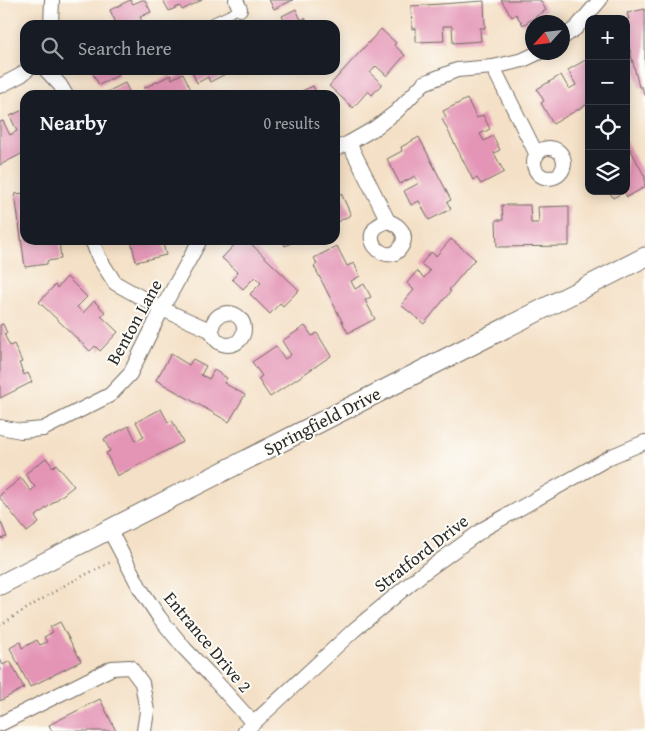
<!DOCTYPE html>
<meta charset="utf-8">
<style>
:root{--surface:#171b24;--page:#20242c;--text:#f1f3f6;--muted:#9ea1a6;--line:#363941}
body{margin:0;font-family:"Gentium Book Plus",serif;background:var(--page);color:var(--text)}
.controls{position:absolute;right:15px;top:15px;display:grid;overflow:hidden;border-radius:10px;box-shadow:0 2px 12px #0003}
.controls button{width:45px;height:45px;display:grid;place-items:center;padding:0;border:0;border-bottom:1px solid var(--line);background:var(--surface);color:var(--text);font:25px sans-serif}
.compass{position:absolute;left:525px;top:15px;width:45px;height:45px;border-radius:50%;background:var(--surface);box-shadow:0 2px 12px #0003;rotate:243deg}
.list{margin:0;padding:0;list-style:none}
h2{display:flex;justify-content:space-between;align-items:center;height:65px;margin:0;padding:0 20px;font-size:21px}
h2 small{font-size:16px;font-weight:400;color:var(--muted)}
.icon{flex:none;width:28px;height:28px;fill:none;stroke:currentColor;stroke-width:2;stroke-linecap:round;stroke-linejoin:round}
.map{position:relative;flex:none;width:645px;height:731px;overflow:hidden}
.search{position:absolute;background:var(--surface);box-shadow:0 2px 12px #0003;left:20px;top:20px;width:320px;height:55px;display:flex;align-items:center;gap:12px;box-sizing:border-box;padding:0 18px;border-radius:15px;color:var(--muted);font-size:19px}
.panel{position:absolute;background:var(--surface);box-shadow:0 2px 12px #0003;left:20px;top:90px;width:320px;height:155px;border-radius:15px}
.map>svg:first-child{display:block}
.building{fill:#e495b6}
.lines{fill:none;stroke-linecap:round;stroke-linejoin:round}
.lane-casing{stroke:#716a61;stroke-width:9}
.street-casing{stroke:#716a61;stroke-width:16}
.secondary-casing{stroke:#716a61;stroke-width:21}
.path{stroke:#716a61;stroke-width:2.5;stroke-dasharray:1 4;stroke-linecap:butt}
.lane{stroke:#fff;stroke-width:7}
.street{stroke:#fff;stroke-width:14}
.secondary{stroke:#fff;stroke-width:19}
.labels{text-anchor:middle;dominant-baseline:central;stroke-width:4;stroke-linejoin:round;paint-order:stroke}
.street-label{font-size:18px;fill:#2b2b2b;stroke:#fdfcf7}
</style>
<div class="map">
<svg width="645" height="731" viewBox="0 0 645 731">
<rect width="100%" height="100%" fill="#fdfcf7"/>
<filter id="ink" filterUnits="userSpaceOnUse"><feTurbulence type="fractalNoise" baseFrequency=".02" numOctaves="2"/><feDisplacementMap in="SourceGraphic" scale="10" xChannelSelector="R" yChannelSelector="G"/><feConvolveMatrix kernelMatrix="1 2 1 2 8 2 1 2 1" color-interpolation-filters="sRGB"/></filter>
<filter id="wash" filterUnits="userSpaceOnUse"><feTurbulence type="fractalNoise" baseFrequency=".0096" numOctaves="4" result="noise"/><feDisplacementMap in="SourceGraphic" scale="20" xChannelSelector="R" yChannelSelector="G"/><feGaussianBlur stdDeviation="1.12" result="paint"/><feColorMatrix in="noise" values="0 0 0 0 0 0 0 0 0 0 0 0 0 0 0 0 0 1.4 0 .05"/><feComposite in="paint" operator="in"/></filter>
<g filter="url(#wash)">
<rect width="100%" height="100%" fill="#f4e0c6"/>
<g id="blocks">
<!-- building -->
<g class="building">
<polygon points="130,0 133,4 142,0 145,0 151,12 140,17 142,21 133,25 117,25 110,10"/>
<polygon points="163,0 202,0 182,10 180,6 169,11"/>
<polygon points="269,0 293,0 274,9"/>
<polygon points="501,0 540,0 546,10 523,25 516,14 512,17"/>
<polygon points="484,1 485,28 480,28 481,41 453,43 452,26 443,26 444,41 416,42 416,28 412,29 411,6"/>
<polygon points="296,9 301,20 305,18 309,25 286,25 282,16"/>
<polygon points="645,9 645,95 644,95 642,87 639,87 626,34 626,20 629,19 627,13"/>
<polygon points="381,29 396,43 394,45 405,55 387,76 376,66 370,73 382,84 372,95 368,91 353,108 329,86"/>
<polygon points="589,58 589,103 553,124 541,103 544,101 537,89 561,75 569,89 576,85 568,70"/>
<polygon points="91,70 116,70 119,75 99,85"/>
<polygon points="191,70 233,70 210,82 208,77 197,83"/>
<polygon points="183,73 193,94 192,95 147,95 144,88 171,75 172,79"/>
<polygon points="125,83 131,95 101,95"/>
<polygon points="313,86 317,95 293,95"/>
<polygon points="467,99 477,118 483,115 490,129 480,134 484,141 493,136 500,150 494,153 504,172 481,184 477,178 473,180 442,119 446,117 443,111"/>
<polygon points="25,109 25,152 0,165 0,122 3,121 10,135 17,131 10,116"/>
<polygon points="419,137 451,200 447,202 451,209 429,220 419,201 411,205 404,191 419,183 415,176 400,184 387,159 402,151 401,147"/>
<polygon points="626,141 645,177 645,187 627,197 624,192 613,198 609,191 626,191"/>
<polygon points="335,189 338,195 341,193 351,215 335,223"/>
<polygon points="25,193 25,240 59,240 61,259 47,261 47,264 25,267 15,194"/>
<polygon points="502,205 530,205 531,223 539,223 538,207 569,206 569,246 497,247 496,220 503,220"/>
<polygon points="451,239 475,259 449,290 451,291 424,324 401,305 414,290 407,283 417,271 424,278 430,271 421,264 431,252 436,256"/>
<polygon points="131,240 162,240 166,255 136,262"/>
<polygon points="239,240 247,240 299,290 283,306 280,303 270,314 250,294 261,283 255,277 243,289 232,279 238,273 222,258"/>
<polygon points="282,240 297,240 285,246"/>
<polygon points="337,246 347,266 354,263 360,276 351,281 355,289 364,284 371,297 365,300 375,319 348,333 314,266 317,264 314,258"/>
<polygon points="67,277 87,297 77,307 83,313 94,301 105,312 101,316 118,332 100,351 95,346 90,351 39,302 55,285 57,288"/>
<polygon points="3,324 7,333 4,334 10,346 14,344 22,362 19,363 24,375 28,373 32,382 0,398 0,325"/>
<polygon points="305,326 312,336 317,333 331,356 270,397 258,379 262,376 252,362 276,346 285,359 291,355 282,341"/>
<polygon points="171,354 189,365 193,359 206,366 201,375 209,379 214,370 227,378 224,383 245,395 229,422 156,380"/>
<polygon points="161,409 168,422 172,420 183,442 117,476 106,453 110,451 104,439 129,426 136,441 144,437 136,422"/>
<polygon points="46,458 53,467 56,464 74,486 35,517 39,523 27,532 0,498 0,495 21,478 31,491 35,487 25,474"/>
<polygon points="0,520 7,537 0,539"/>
<polygon points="60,622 81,661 30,687 10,648 20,642 22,648 37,640 40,645 47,642 44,637 53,632 50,627"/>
<polygon points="0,659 3,665 10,661 24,688 0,701"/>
<polygon points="100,699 116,731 52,731 49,725"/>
</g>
</g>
</g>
<g filter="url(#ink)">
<use href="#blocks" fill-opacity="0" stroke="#716a61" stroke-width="1"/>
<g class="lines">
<defs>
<polyline id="lane" points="205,25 240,9"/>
<g id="street">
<polyline points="236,0 240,9"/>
<polyline points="51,25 52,0"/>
<polyline points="562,38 576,28 600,0"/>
<polyline points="493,67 537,155"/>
<polyline points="46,70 60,85 66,95"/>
<polyline points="0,86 21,75 27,70"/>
<path d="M349 143 388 221C399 225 409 234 401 247 387 270 351 232 388 221"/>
<circle cx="549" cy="163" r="15"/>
<polyline points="335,149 349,143 375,128 396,112 424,83 457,70 493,67 523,60 540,52"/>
<polyline points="92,240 99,258 115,283 162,309 212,331"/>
<circle cx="228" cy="329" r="16"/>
<polyline points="0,427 21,431 43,429 110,395 130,374 162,309 200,240"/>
<polyline points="109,529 140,588 159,617 185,649 209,674 253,723"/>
<polyline points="0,724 112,668 130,667 142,683 147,711 144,731"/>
<polyline points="245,731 354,630 423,573 485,528 612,456 645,442"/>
</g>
<polyline id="secondary" points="0,585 645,257"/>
</defs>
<!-- lane casing -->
<use href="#lane" class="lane-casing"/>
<!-- street casing -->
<use href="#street" class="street-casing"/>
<!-- secondary casing -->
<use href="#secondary" class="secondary-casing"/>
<!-- path -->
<polyline class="path" points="0,625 67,584 113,561"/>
<!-- lane -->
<use href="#lane" class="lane"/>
<!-- street -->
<use href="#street" class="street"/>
<!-- secondary -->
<use href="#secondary" class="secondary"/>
</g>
</g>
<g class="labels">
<!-- street labels -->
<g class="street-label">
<text transform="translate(134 322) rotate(-61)">Benton Lane</text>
<text transform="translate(322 421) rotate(-27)">Springfield Drive</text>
<text transform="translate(421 553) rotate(-38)">Stratford Drive</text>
<text transform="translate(208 642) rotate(50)">Entrance Drive 2</text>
</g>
</g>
</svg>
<div class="controls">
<button>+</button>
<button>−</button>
<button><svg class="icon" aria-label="locate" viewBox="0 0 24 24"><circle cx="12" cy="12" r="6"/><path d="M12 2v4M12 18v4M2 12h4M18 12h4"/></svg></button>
<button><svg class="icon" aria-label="layers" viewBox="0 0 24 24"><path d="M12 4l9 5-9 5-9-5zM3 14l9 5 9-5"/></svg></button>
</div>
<svg class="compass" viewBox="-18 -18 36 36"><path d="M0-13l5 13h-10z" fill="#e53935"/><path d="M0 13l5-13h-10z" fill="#9ea1a6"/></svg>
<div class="search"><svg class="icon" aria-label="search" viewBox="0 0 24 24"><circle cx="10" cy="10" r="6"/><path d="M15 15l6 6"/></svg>Search here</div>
<section class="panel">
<h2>Nearby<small>0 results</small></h2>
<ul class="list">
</ul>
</section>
</div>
